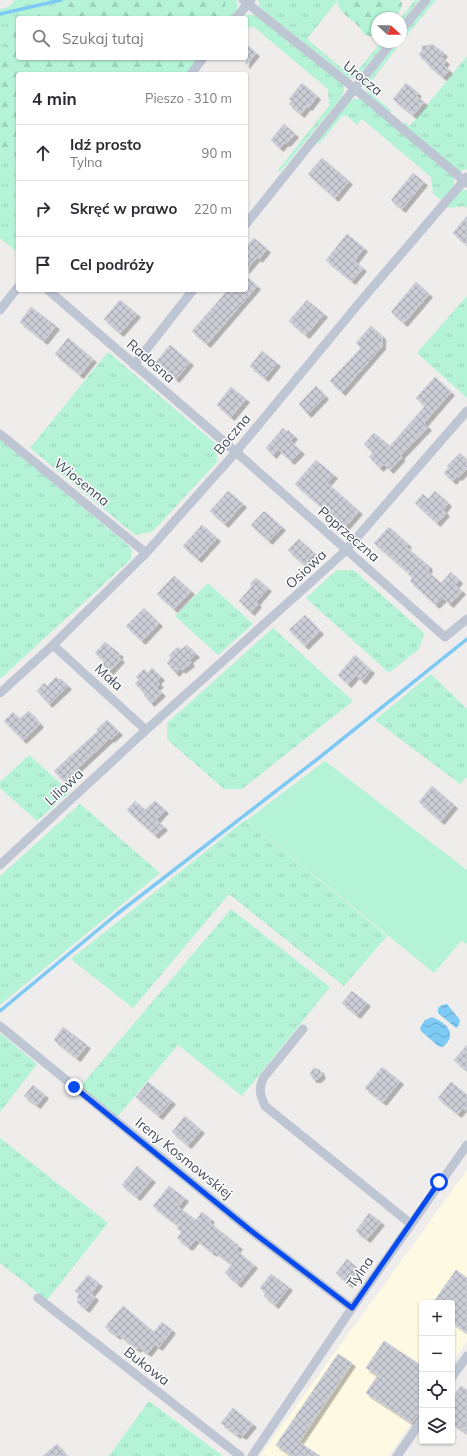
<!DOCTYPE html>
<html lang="pl">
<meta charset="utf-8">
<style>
:root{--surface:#fff;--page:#f2f2f3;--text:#2b2b33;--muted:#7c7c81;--line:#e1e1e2}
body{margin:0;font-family:Mulish,sans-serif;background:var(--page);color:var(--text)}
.controls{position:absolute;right:12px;bottom:12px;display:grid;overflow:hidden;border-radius:4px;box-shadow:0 1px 3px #0004}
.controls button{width:36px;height:36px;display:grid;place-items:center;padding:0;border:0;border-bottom:1px solid var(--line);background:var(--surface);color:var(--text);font:20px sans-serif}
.compass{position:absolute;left:371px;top:12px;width:36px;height:36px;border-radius:50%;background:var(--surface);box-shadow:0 1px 3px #0004;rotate:111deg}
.stop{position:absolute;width:12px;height:12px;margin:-9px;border:3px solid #074aee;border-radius:50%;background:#fff}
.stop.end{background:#074aee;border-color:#fff;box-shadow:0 1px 4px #0008}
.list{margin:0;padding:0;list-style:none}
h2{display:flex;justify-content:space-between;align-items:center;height:52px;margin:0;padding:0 16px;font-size:17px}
h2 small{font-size:13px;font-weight:400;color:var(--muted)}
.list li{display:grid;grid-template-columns:26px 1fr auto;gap:12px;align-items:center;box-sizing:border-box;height:56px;padding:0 16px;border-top:1px solid var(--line)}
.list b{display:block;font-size:15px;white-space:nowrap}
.list p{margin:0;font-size:13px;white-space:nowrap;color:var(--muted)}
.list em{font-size:13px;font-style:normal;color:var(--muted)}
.icon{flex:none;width:22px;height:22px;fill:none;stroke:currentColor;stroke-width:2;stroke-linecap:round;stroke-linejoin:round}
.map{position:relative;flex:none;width:467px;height:1456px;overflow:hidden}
.search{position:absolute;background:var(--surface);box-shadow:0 1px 3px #0004;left:16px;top:16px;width:232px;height:44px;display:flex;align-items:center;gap:10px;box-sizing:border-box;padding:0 14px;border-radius:4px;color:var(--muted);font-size:15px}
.panel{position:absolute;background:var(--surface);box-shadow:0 1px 3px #0004;left:16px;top:72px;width:232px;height:220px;border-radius:4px}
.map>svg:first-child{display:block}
.commercial{fill:#fdf9e2}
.grass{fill:url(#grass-tufts)}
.forest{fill:url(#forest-firs)}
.garden{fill:#b4f3d6}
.water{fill:url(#water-waves)}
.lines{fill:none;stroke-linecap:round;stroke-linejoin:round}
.stream{stroke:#7dcaf4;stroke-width:3.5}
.building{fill:url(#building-cross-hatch);stroke:#cfd1d9;filter:url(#shadow)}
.minor{stroke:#bec6d3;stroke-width:9}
.route{stroke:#074aee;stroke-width:5}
.labels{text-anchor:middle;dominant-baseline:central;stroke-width:3;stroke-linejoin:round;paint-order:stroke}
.street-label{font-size:14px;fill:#434c5b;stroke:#fff}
</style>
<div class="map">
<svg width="467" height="1456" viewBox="0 0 467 1456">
<defs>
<pattern id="grass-tufts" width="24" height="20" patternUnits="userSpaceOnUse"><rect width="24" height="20" fill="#b4f3d6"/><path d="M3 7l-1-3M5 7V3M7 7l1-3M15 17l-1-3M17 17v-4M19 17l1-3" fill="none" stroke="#9cd2ba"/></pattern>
<pattern id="forest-firs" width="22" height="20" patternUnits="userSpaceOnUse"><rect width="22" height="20" fill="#b4f3d6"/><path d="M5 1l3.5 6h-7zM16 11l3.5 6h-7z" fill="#9cd2ba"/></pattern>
<pattern id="water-waves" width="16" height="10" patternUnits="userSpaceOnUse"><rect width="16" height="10" fill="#7dcaf4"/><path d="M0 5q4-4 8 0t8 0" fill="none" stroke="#68a6c9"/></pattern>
<pattern id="building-cross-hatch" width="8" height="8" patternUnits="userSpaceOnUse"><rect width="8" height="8" fill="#cacdd5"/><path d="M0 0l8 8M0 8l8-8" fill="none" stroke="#a6a9b0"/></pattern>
<filter id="shadow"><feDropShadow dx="3.5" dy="3.5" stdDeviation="0" flood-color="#0004"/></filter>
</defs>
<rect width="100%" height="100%" fill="#efecec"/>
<!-- commercial -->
<polygon class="commercial" points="467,1170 467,1341 452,1363 452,1303 422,1303 422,1407 389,1456 260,1456"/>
<!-- grass -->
<g class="grass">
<polygon points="15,0 81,0 50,7 35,18 18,18 18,28 11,30 8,43 0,55 0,9 9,7"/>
<path d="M223 0H236C239 8 236 12 231 18H226L225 2Z"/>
<polygon points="258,0 338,0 307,39 344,70 359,69 381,42 386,42 358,76 354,78 349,78 260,8"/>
<polygon points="415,0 419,0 401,23 401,18"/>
<polygon points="431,0 436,0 402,41 401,37"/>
<path d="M248 14 256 16 343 84C345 90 343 94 340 99L280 172 278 170 329 106 328 89 254 27H246V18H241Z"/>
<path d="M394 46 397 48 372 80 374 96 392 111 390 113C381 105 363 95 365 82Z"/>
<polygon points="467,56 467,169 461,171 456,170 403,124 405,122 410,126"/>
<polygon points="194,58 199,58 186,74 181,74"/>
<path d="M351 99H359L365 102 454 178C456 187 446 194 441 200L433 194 431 177 362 119 357 125 347 116H342L319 144 316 141Z"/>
<polygon points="0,151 18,156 18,253 0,238"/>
<polygon points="461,190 467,190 467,208 464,206 449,208 447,207"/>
<polygon points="467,296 467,398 417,353"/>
<polygon points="108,352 216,444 217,462 152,532 135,535 30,448"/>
<polygon points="0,439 129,546 132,551 131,559 0,679"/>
<polygon points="337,570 354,570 424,633 419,649 389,673 306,598"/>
<polygon points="208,583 253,624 218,655 175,616"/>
<polygon points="273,628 353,701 242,789 224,789 167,739 167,723"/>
<polygon points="431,674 467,709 467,777 460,784 375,720"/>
<polygon points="29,755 70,792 37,821 0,788 0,782"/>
<polygon points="80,804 160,873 0,1005 0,876"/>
<polygon points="245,820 247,820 387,936 344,986 229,894 133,1008 71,959"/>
<polygon points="231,909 330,987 242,1096 178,1045 117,1117 80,1087"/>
<polygon points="0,1033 37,1064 0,1112"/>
<polygon points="0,1138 108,1223 47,1300 0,1263"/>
<polygon points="149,1401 223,1456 109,1456"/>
</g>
<!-- forest -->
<g class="forest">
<polygon points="81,0 223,0 225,1 226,18 35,18 50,7"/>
<path d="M339 0H399L402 3 401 9 395 18H377V36H369L364 34C358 21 342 17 337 3Z"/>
<polygon points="18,28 18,58 194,58 181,74 18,74 18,156 0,151 0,55 8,43 11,30"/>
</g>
<!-- garden -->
<polygon class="garden" points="325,761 467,870 467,944 461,941 434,973 247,820"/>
<!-- water -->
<g class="water">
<polygon points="447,1004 460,1020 459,1025 456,1028 438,1013 438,1008 442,1005"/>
<path d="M432 1017C447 1023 458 1034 443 1047L438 1046 421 1031 420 1028 425 1020Z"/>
</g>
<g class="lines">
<!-- stream -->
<g class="stream">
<polyline points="0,14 61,0"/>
<polyline points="0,1011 117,914 320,757 467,639"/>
</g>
</g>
<!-- building -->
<g class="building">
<polygon points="246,44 256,53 246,65"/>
<polygon points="432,44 444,53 441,57 446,61 443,65 449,70 443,77 426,63 427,62 419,55 422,51 422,46 430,45"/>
<polygon points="302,83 317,96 309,107 307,106 301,114 289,104 292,101 289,99"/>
<polygon points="406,83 418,93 416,96 424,102 413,115 393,99"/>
<polygon points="284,124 295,134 287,143 285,142 280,148 271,140"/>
<polygon points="322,158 349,181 335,198 308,174"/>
<polygon points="413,173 424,182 402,209 391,200"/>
<polygon points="467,216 467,245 453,233"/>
<polygon points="347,234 364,248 354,261 363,268 352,281 326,260"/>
<polygon points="254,238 267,249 259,259 257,257 246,270 246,247"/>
<polygon points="246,276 257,286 207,344 192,331 228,290 246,290"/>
<polygon points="416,282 429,294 404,323 391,312"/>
<polygon points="120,300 137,314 120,333 104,319"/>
<polygon points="307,300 324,314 306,335 289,321"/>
<polygon points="31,307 56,326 44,341 20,322"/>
<polygon points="371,326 382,336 382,346 342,392 330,381 361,348 356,343"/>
<polygon points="68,338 93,359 80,375 55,354"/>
<polygon points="170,345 190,362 176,379 156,362"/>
<polygon points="262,351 277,363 265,378 250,366"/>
<polygon points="435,377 451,392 424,423 428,427 400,456 402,457 390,470 384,464 380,468 369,457 373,453 364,444 374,433 390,446 425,406 416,398"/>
<polygon points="316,386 325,396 308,414 299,404"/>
<polygon points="231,387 246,399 231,417 217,405"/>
<polygon points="283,428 287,432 288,430 294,436 290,441 301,451 291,461 278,449 273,455 266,448"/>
<polygon points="460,453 467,460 467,468 459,477 457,476 453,481 444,473 449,467 447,466"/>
<polygon points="316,460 334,475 327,483 359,511 345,527 295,484"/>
<polygon points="228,491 243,504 225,524 210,511"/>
<polygon points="435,491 448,503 443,510 446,513 437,523 415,503 423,494 428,499"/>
<polygon points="264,511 282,527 269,541 251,525"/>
<polygon points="202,525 217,538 198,559 183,546"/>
<polygon points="389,527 408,544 406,547 429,566 428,567 429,568 427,571 441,583 451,572 459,580 455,585 462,591 450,604 443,598 436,605 410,581 413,578 408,574 409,573 374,543"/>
<polygon points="299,539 314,553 304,565 288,550"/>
<polygon points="174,576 191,591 174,609 157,594"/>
<polygon points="256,578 268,588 256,602 258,604 251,612 239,601 252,586 250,584"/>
<polygon points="144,608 159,623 142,641 126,626"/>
<polygon points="305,615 320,631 305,646 289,630"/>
<polygon points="105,642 120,654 118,657 121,659 110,671 102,664 105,661 95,653"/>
<polygon points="187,645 196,654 189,660 191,663 182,670 180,668 176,673 167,663 171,658 169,655 178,647 180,650"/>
<polygon points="355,655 371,670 362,681 356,675 348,684 338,675"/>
<polygon points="152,668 161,677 157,681 160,684 156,687 162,693 151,703 144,695 145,694 135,683 139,680 136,677 144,669 148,673"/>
<polygon points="56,677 59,680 61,679 68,686 49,704 37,691 44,683 47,686"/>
<polygon points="29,711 40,724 23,740 4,721 13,712 19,719"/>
<polygon points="107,720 119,732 111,739 110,738 64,781 54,771 98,731 97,729"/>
<polygon points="432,786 454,805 441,821 419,802"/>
<polygon points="135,801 145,810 155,801 165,810 156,820 164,827 155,835 127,810"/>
<polygon points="352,991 367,1003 357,1015 342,1003"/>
<polygon points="63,1027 87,1045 77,1058 54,1040"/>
<polygon points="467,1045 467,1071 454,1060"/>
<polygon points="382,1067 400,1081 383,1102 365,1088"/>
<polygon points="314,1068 320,1070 322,1075 318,1079 313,1079 310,1073"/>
<polygon points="148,1082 172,1101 159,1116 136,1097"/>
<polygon points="451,1082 467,1095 467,1111 463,1108 458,1114 438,1098"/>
<polygon points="33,1085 45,1095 37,1105 24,1096"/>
<polygon points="185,1116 201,1130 188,1145 172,1132"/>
<polygon points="137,1166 152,1179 137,1197 122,1185"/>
<polygon points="169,1186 185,1198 178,1207 196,1220 202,1212 211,1219 209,1222 239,1246 236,1250 254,1265 238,1284 225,1273 232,1264 214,1251 213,1253 196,1239 189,1247 177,1238 182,1232 177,1229 179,1226 153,1206"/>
<polygon points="369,1213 381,1222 367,1239 356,1231"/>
<polygon points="347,1259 360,1270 349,1284 336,1273"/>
<polygon points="456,1270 467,1278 467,1333 452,1322 452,1303 433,1303"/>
<polygon points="271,1274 289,1287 275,1305 264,1296 266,1293 260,1288"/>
<polygon points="88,1275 99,1283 91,1293 95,1297 86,1309 77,1302 79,1299 77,1298 79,1294 75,1291"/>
<polygon points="123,1306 154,1332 162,1322 172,1330 159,1347 155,1344 148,1353 139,1347 137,1349 118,1334 117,1336 105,1327"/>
<polygon points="384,1341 422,1366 422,1409 412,1423 366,1393 378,1375 366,1368"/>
<polygon points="338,1354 352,1363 299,1442 320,1456 292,1456 276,1445"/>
<polygon points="461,1386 467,1390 467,1433 452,1423 452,1398"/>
<polygon points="233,1408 253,1424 243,1436 238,1433 237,1435 221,1423"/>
<polygon points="57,1444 67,1456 43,1456"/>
</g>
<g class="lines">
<!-- minor -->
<g class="minor">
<polyline points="243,0 354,88 467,183"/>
<polyline points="236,18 251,0"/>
<polyline points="401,30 426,0"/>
<polyline points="191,74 203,58"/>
<polyline points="246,224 392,42"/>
<polyline points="48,290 236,452 445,637 467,619"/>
<polyline points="0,310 18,287"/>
<polyline points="134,365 193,290"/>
<polyline points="0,434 146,553"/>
<polyline points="53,645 146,730"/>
<polyline points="0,693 53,645 146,553 236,452 360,302 467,177"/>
<polyline points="0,865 146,730 330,565 346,550 467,411"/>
<polyline points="0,1026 250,1230 352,1308"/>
<path d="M303 1029 264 1077C258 1088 260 1095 265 1106L411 1224"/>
<polyline points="38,1298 240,1456"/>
<polyline points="452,1377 467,1356"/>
<polyline points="252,1456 352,1308 467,1145"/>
<polyline points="397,1456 422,1420"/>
</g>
</g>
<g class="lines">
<!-- route -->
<polyline class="route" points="74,1087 250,1230 352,1308 439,1182"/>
</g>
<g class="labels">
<!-- street labels -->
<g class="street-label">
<text transform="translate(363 78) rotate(39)">Urocza</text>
<text transform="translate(151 361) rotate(41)">Radosna</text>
<text transform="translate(232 434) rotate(-50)">Boczna</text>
<text transform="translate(82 482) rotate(39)">Wiosenna</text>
<text transform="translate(349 534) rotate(41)">Poprzeczna</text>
<text transform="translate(306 569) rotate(-43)">Osiowa</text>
<text transform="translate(109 677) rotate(42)">Mała</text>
<text transform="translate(64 787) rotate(-43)">Liliowa</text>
<text transform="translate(184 1158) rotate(39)">Ireny Kosmowskiej</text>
<text transform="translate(360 1272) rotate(-55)">Tylna</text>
<text transform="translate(147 1366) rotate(38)">Bukowa</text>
</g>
</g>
</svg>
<div class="controls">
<button>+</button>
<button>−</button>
<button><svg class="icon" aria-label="locate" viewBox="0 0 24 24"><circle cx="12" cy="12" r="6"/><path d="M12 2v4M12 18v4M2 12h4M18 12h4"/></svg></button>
<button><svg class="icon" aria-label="layers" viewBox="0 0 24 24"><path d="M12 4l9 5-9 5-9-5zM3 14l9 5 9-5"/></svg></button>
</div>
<svg class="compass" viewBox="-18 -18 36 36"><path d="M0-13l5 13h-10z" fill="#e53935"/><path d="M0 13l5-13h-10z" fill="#7c7c81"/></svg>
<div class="stop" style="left:439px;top:1182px"></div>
<div class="stop end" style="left:74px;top:1087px"></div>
<div class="search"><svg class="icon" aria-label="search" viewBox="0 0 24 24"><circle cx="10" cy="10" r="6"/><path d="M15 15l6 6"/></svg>Szukaj tutaj</div>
<section class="panel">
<h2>4 min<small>Pieszo · 310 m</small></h2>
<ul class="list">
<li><svg class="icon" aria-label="ahead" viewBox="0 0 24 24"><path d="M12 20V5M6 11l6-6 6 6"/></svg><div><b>Idź prosto</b><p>Tylna</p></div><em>90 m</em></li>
<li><svg class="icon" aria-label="right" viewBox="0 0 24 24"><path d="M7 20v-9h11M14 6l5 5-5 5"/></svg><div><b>Skręć w prawo</b></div><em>220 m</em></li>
<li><svg class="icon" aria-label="arrive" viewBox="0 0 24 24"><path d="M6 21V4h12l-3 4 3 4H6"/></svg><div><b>Cel podróży</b></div></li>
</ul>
</section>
</div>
